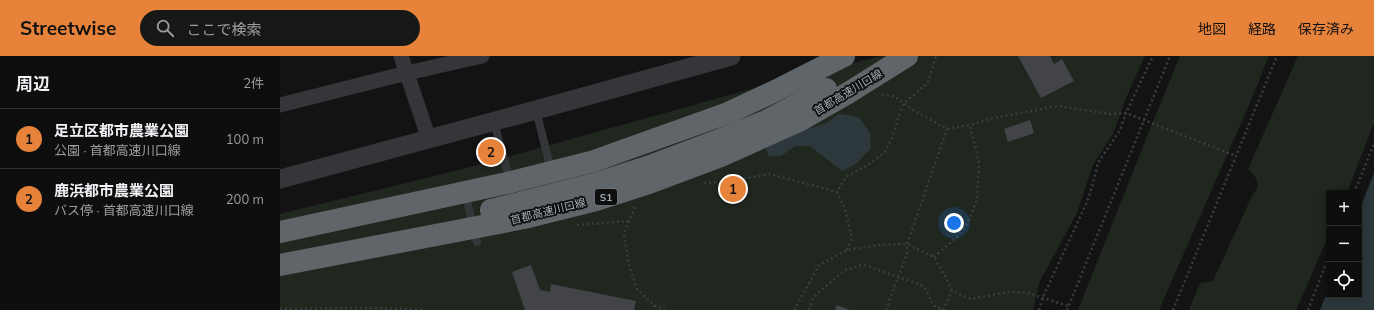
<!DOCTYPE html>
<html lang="ja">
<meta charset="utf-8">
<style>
:root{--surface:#0e0e0f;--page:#171718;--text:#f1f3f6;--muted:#9b9c9e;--line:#2e2e2f;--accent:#e68239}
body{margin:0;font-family:Mulish,"Noto Sans JP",sans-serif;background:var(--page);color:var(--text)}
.controls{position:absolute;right:12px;bottom:12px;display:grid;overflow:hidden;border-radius:0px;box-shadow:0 2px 10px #0003}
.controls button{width:36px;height:36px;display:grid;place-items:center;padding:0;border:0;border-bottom:1px solid var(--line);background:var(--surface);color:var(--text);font:20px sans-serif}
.you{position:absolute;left:674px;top:167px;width:14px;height:14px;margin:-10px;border:3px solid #fff;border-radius:50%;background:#1a73e8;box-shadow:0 0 0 6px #1a73e833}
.badge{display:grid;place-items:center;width:26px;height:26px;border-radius:50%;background:var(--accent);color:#111;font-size:13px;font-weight:700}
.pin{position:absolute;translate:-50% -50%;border:2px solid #fff;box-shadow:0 1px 4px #0006}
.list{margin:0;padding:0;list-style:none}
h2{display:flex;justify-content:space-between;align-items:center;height:52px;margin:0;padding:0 16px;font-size:17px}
h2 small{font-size:13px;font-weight:400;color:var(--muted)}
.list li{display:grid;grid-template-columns:26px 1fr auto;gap:12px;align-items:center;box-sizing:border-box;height:60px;padding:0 16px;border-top:1px solid var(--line)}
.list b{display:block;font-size:15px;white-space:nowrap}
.list p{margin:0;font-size:13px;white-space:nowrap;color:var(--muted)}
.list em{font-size:13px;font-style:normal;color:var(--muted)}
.icon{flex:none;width:22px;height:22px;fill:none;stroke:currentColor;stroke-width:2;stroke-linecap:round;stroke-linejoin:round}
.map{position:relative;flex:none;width:1094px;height:254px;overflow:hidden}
header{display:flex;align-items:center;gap:24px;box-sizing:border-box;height:56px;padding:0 20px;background:var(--accent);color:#111}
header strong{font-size:19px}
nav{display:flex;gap:22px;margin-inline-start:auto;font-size:14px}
.search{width:280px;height:36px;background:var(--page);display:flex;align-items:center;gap:10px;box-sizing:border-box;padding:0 14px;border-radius:22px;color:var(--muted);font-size:15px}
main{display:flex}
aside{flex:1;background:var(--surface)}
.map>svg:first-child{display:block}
.green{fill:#20271f}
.water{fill:#2d383c}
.building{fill:#424447}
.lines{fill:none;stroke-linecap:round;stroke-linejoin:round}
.path{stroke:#3a3d40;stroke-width:2.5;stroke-dasharray:2 3;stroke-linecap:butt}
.service{stroke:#343639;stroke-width:8}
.minor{stroke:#343639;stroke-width:15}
.tertiary{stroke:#343639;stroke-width:19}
.motorway-bridge{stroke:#60656a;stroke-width:22}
.labels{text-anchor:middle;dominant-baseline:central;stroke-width:3.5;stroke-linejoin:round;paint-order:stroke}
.shield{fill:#0e0e0f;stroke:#787d82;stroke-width:1}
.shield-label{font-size:10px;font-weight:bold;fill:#a5adb4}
.street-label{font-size:11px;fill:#a5adb4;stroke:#0e0e0f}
</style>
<header>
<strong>Streetwise</strong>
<div class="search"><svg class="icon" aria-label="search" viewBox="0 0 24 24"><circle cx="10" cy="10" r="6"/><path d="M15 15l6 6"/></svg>ここで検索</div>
<nav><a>地図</a><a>経路</a><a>保存済み</a></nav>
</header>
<main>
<aside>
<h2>周辺<small>2件</small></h2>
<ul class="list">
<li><span class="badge">1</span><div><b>足立区都市農業公園</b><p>公園 · 首都高速川口線</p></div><em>100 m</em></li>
<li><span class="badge">2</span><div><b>鹿浜都市農業公園</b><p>バス停 · 首都高速川口線</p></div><em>200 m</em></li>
</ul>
</aside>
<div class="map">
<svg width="1094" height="254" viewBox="0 0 1094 254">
<rect width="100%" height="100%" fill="#131314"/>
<!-- green -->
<g class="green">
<polygon points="601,0 865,0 846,42 833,78 813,109 797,157 760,225 753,254 0,254 0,158 206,107 499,25"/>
<polygon points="900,0 989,0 969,49 879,254 798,254 872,68"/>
<polygon points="1018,0 1094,0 1094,67 1067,137 1049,137 1049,179 1016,254 909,254 920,227 933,225 972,140 978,131 976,122 968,113"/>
</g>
<!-- water -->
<g class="water">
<polygon points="559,58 579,61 590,77 591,92 576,108 562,115 530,90 515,90 501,100 489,100 486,94 484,84 504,66 529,73 546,67"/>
<polygon points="1094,117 1094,254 1040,254 1049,232 1049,239 1079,239 1079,155"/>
</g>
<!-- building -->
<g class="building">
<polygon points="738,0 770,0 774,8 782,3 794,25 761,42"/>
<polygon points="750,64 754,77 728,86 724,73"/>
<polygon points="251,209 260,234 270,236 271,228 356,245 354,254 245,254 232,216"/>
<polygon points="557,249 570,254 555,254"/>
</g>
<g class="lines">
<!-- path -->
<g class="path">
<polyline points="602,38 616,41 631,53 667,73 690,69 713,62 779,50 830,58 846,57 956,100"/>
<polyline points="424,127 450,125 490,118 557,136"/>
<polyline points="1074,137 1094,88"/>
<polyline points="355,151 344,177 348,206 357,233 374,249 385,254"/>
<polyline points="297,169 349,165"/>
<polyline points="567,194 572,182 565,153 557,136 566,121 588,109 605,96 613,80 618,62 624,47 648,27 656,0"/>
<polyline points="654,201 678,180 687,168 697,144 699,107 690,69"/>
<polyline points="374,249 374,254"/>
<polyline points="0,253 94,252 145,254"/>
<polyline points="514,254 539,209 567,194 598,189 627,188 654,201 665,220 672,235 691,243 723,237 734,236 748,237 788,250"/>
<polyline points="529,254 532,244 537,238 565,214 578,210 584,209 641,229 646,234 653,249 663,254"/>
<polyline points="606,254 627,197 627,188 667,73"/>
<polyline points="663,254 672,235"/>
<polyline points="759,254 763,241 807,146 812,131 818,107 840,74 846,57 873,0"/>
<polyline points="787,254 890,0"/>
<polyline points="893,254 997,0"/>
<polyline points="1028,254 1049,200"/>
</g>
<!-- service -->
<g class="service">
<polyline points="256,54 271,114 270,114"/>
<polyline points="214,66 230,125 232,124"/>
<polyline points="188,137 186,141 197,186"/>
</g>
<!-- minor -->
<g class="minor">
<polyline points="121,0 149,83"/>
<polyline points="0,49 127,17 202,0"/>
</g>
<!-- tertiary -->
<polyline class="tertiary" points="0,123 256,54 451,0"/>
<!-- motorway-bridge -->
<g class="motorway-bridge">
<polyline points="211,154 311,129 367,111 439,84 486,65 546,33"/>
<polyline points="0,176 227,127 311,106 448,57 497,34 564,0"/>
<polyline points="0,209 244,162 316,144 369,127 441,100 521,64 568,37 627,0"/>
</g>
</g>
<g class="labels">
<!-- shield labels -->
<rect class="shield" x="315" y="133" width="22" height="16" rx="3"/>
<g class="shield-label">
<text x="326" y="141">S1</text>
</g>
<!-- street labels -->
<g class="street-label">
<text transform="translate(568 36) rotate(-31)">首都高速川口線</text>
<text transform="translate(268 155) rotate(-14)">首都高速川口線</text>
</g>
</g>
</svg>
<div class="controls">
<button>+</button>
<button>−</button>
<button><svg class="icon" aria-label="locate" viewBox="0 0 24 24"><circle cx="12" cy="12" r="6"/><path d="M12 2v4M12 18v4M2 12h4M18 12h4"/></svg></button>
</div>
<div class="you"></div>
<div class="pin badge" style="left:453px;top:133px">1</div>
<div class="pin badge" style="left:211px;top:96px">2</div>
</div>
</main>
